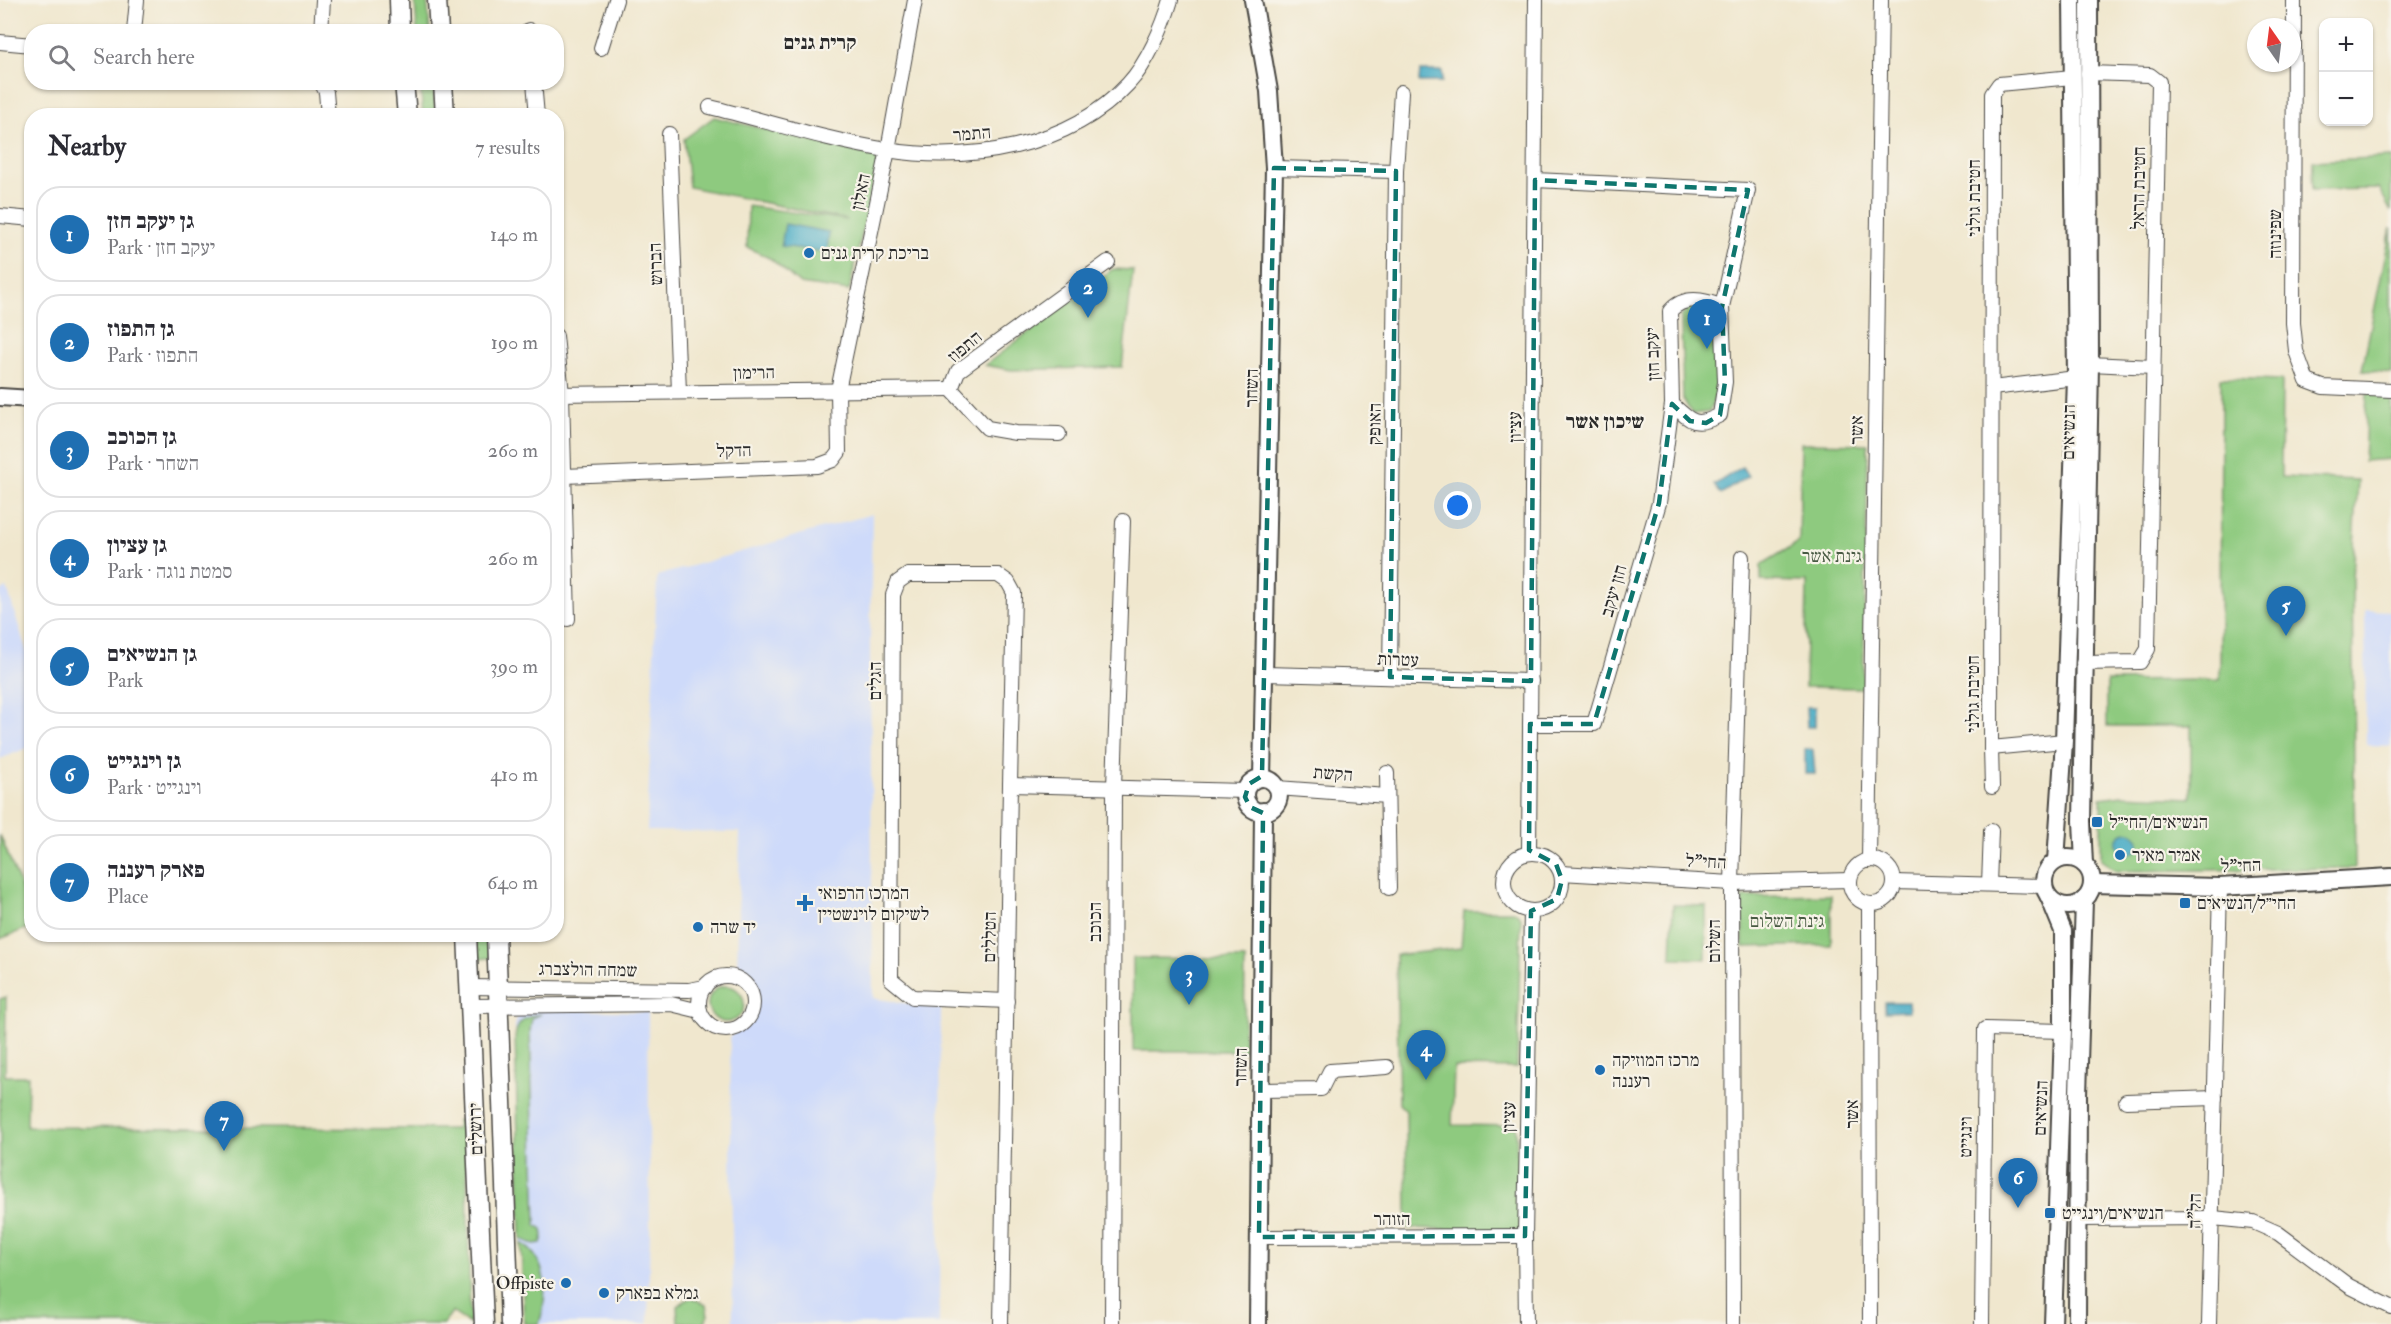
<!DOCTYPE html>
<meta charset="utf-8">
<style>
:root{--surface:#fff;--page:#f2f2f3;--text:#2b2b33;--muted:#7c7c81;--line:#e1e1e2;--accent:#1f6fb2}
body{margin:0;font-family:"IM FELL Double Pica","Frank Ruhl Libre",serif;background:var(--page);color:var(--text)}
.controls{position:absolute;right:18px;top:18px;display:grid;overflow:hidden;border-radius:12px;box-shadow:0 2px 4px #0004}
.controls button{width:54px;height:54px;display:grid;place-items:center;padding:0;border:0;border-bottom:2px solid var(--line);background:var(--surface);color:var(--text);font:30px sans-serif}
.compass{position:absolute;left:2247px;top:18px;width:54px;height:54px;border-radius:50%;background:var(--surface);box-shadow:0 2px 4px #0004;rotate:346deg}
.you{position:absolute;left:1458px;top:506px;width:21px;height:21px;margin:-15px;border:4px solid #fff;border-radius:50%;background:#1a73e8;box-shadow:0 0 0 9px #1a73e833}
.badge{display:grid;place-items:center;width:39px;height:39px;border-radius:50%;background:var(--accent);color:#fff;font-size:20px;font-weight:700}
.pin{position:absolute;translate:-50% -50px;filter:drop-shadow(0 2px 3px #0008)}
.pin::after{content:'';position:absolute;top:32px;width:21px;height:18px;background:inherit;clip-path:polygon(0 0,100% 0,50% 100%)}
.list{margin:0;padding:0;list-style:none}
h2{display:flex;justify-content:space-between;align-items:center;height:78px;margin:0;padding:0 24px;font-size:26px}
h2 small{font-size:20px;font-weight:400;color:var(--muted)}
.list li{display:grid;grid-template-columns:39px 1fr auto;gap:18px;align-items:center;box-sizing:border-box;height:96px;margin:0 12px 12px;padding:0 12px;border:2px solid var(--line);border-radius:24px}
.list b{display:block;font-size:22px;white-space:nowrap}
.list p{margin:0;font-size:20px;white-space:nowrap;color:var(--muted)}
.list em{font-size:20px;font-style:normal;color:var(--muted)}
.icon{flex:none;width:33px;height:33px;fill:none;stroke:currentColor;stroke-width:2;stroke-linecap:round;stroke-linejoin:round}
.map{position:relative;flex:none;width:2391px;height:1324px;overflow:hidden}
.search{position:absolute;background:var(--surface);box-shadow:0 2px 4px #0004;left:24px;top:24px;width:540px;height:66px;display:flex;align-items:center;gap:15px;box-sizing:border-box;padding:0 21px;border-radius:24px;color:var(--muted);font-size:22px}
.panel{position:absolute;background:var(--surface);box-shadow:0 2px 4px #0004;left:24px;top:108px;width:540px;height:834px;border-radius:24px}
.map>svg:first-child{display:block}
.built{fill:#cedafa}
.green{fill:#8eca7f;stroke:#5c7a55;stroke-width:1.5}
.water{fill:#46abc5;stroke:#386b78;stroke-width:1.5}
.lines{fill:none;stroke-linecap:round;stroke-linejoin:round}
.minor-casing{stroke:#494743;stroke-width:16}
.tertiary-casing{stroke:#494743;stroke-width:20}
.secondary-casing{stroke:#494743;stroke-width:21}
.minor{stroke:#fff;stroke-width:14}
.tertiary{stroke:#fff;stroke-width:16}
.secondary{stroke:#fff;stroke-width:18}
.marked{fill:none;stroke:#0f766e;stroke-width:4.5;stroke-dasharray:12 8;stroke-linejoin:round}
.poi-dot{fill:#1f6fb2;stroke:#f7f3e8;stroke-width:2}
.labels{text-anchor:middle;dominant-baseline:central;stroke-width:4.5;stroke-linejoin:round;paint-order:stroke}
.street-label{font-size:18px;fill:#2b2b2b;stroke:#f7f3e8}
.poi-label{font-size:18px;fill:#2b2b2b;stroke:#f7f3e8;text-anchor:start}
.park-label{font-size:18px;fill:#495b44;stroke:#f7f3e8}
.neighbourhood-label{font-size:20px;font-weight:bold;fill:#2b2b2b;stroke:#f7f3e8}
</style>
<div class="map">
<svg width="2391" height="1324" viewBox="0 0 2391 1324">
<rect width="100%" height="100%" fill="#f7f3e8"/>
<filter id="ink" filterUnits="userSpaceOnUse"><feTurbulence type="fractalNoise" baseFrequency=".0167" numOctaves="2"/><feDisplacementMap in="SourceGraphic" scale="12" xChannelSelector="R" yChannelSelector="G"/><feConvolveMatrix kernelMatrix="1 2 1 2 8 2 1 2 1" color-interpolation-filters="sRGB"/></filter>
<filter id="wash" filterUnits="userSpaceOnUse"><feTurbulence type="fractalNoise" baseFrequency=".008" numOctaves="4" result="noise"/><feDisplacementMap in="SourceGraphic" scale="24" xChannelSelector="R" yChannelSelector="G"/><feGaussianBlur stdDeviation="1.35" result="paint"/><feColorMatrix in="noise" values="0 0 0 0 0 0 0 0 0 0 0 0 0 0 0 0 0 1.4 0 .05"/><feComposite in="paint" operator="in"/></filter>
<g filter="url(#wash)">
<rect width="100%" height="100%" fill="#f0e7ce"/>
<!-- built -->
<g class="built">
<polygon points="872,514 870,647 873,998 941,1009 939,1324 733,1324 730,1037 754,1013 757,997 746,977 737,975 740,832 647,831 657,576"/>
<polygon points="7,588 31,666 32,746 0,759 0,591"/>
<polygon points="2365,610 2391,611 2391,746 2366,745"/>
<polygon points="530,1009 648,1012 650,1229 648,1324 524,1324 515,1026 517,1018"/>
</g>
<!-- green -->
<g class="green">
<polygon points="415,0 427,0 430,31 417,31"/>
<polygon points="420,83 433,83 436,115 423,115"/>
<polygon points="714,117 879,157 849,291 800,284 771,259 747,247 748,206 848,220 689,187 684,139"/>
<polygon points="2391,157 2391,212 2379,189 2312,190 2313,161"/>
<polygon points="2391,228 2391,373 2362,370"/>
<polygon points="1113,269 1133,270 1122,367 1011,370 985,365"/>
<polygon points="1709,305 1716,319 1718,390 1709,412 1692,414 1683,399 1681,317 1689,307"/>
<polygon points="2221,378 2282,380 2281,477 2358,480 2352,579 2355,868 2116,871 2101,859 2101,798 2122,795 2191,798 2191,726 2107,726 2107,681 2220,680"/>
<polygon points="2367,393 2391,393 2391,459 2364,461"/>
<polygon points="1801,443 1868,444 1863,688 1805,687 1807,582 1761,581 1761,565 1799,542"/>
<polygon points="0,835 32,914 31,927 0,939"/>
<polygon points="1831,895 1831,945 1743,947 1742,897"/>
<polygon points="1673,905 1706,906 1706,959 1671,958"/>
<polygon points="1464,911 1514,911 1521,917 1517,1068 1454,1067 1452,1125 1516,1126 1520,1231 1407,1228 1406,1111 1399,1104 1396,955 1461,948"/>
<polygon points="475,935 489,935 491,958 476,959"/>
<polygon points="1133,958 1245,959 1244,1051 1133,1051"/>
<circle cx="726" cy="1004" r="18"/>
<polygon points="6,997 5,1076 28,1076 27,1127 457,1129 458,1120 466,1122 470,1324 452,1312 443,1324 0,1324 0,999"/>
<path d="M541 1014 532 1018 530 1031 536 1225 542 1229 543 1236 541 1243 533 1244 521 1239 515 1037C517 1021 526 1016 541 1014Z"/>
<path d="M521 1243C549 1260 548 1296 539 1324H524Z"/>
<polygon points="691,1297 706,1305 708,1315 704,1324 678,1322 677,1306"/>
</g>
<!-- water -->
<g class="water">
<polygon points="1420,71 1442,71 1442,82 1419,82"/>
<polygon points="785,224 829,232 827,252 781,246"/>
<polygon points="1742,467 1748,476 1721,494 1714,485"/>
<polygon points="1806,707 1815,707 1815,727 1807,727"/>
<polygon points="1805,749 1813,750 1815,774 1805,774"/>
<circle cx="2128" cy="843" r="11"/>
<polygon points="1885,1002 1908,1002 1909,1011 1885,1012"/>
</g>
</g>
<g filter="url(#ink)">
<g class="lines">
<defs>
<g id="minor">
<polyline points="2294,0 2293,323 2296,351 2307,381 2323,387 2391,390"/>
<polyline points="529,30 530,32"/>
<polyline points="134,32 137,0"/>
<polyline points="321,32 323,0"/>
<polyline points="0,42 32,45"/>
<polyline points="601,48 616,0"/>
<polyline points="321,82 326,92 328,116"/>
<polyline points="534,82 537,116"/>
<path d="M710 107C767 121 830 141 887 150 969 163 1069 148 1128 84 1147 64 1163 27 1171 0"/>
<polyline points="669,134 679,392"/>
<polyline points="1274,168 1396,171"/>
<path d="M1535 180 1748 190 1722 307 1725 382 1720 415C1696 428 1691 422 1672 404"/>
<polyline points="0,216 32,219"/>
<polyline points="556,336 562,394 568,619"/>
<polyline points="2090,364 2153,367"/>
<polyline points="1992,388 2076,378"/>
<polyline points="556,394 951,389"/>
<polyline points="1059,434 1016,433 987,428 951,389 958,371 1108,262"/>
<polyline points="564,476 817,466 833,460 839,452 838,390 888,150 915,0"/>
<polyline points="2083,663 2140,662 2148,649 2159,82 2150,75 2088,73"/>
<polyline points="1265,674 1531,681"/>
<polyline points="1390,677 1396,171 1401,92"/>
<path d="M1530 724H1594L1659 503 1672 404 1670 311C1684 295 1704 299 1722 307"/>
<polyline points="2064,741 1991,748 1992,94 1999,84 2072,77"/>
<polyline points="1991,748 1992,787"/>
<polyline points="1387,773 1389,888"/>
<polyline points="1277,788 1387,796"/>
<polyline points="1529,853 1536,0"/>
<circle cx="1533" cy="882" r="29"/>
<circle cx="1872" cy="882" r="22"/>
<polyline points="1869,861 1881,0"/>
<polyline points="1561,873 1732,883 1850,880"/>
<polyline points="1894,882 2044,886"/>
<polyline points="1989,884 1991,831"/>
<polyline points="1869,904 1870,1324"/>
<circle cx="726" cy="1003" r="27"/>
<polyline points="470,987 689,990 705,987"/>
<polyline points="1007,1001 913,997 891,979 893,595 898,582 908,575 998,575 1008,582 1014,593 1010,785"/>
<polyline points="471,1006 671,1004 700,1011"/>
<polyline points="1260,1090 1321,1089 1330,1071 1387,1067"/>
<polyline points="2126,1101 2215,1098"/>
<polyline points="2078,1219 2213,1218 2253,1222 2278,1233 2349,1286 2391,1307"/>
<polyline points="1259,1237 1525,1236"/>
<polyline points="1001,1324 1010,785 1245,791"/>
<polyline points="1112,1324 1114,787 1123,521"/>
<polyline points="1526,1324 1525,1236 1531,911"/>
<polyline points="1733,1324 1732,883 1742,557"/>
<polyline points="1982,1324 1985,1029 2063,1031"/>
<polyline points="2209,1324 2220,887"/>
</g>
<g id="tertiary">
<polyline points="1253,0 1269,91 1274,168 1262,778"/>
<polyline points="0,397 32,399"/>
<circle cx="1262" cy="795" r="17"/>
<circle cx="2068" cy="882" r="24"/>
<polyline points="2056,861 2064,741 2076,378 2072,0"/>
<polyline points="2084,864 2082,821 2090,364 2089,0"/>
<polyline points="2092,884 2220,887 2391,877"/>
<polyline points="2049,897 2063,931 2063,1031 2053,1324"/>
<polyline points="1258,1324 1263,811"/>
<polyline points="2077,1324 2078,1095 2084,900"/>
</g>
<g id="secondary">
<polyline points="399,0 400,32"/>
<polyline points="437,0 439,32"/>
<polyline points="404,82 407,116"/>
<polyline points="443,82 445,116"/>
<polyline points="467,934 484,1324"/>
<polyline points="496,934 510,1324"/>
</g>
</defs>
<!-- minor casing -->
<use href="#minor" class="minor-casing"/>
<!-- tertiary casing -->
<use href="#tertiary" class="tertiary-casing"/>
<!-- secondary casing -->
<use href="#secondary" class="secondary-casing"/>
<!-- minor -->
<use href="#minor" class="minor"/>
<!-- tertiary -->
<use href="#tertiary" class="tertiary"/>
<!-- secondary -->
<use href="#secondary" class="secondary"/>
</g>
</g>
<!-- marked area -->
<path class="marked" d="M1274 168 1396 171 1390 677 1531 681 1535 180 1748 190 1722 307 1725 382 1720 415 1706 423 1690 421 1672 404 1659 503 1594 724H1530L1529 850 1556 864 1562 880 1557 899 1531 911 1525 1236 1259 1237 1263 813 1250 807 1245 797 1249 784 1262 776Z"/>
<!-- markers -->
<g class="poi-dot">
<circle cx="809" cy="253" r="6"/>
<rect x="2091" y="816" width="12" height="12" rx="3"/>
<circle cx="2120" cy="855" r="6"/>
<path d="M802 894h6v6h6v6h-6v6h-6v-6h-6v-6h6z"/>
<rect x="2179" y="897" width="12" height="12" rx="3"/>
<circle cx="698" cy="927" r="6"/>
<circle cx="1600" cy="1070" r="6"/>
<rect x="2044" y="1207" width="12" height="12" rx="3"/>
<circle cx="566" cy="1283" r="6"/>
<circle cx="604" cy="1293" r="6"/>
</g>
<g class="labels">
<!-- street labels -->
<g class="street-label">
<text transform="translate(972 134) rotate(-5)">התמר</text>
<text transform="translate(2139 188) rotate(-89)">חטיבת הראל</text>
<text transform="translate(861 192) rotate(-78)">האלון</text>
<text transform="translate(1974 198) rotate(-90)">חטיבת גולני</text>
<text transform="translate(2275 234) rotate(-90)">שפינוזה</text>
<text transform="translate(656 264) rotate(-92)">הברוש</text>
<text transform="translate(965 347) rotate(-40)">התפוז</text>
<text transform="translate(1653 354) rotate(-92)">יעקב חזן</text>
<text transform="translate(754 373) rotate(-1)">הרימון</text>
<text transform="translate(1252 388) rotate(-89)">השחר</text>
<text transform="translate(1375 424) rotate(-89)">האופק</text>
<text transform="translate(1515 427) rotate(-90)">עציון</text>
<text transform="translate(1857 430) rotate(-89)">אשר</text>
<text transform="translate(2069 432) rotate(-89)">הנשיאים</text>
<text transform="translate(734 451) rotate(-2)">הדקל</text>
<text transform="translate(1614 591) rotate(-74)">חזן יעקב</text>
<text transform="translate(1398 660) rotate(2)">עטרות</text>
<text transform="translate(875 681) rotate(-90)">הגלים</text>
<text transform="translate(1973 694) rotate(-90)">חטיבת גולני</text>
<text transform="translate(1333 774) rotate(4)">הקשת</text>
<text transform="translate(1706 862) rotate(3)">החי"ל</text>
<text transform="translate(2241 866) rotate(-2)">החי"ל</text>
<text transform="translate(1095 922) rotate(-90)">הכוכב</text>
<text transform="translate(990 937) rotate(-89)">הטללים</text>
<text transform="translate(1714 941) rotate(-90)">השלום</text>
<text transform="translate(588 970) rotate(1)">שמחה הולצברג</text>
<text transform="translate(1241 1067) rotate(-89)">השחר</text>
<text transform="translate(2041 1108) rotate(-88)">הנשיאים</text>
<text transform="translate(1852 1114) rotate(-90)">אשר</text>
<text transform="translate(1509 1117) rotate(-89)">עציון</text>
<text transform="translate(476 1129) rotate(-92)">ירושלים</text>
<text transform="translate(1966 1137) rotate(-89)">וינגייט</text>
<text transform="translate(2195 1211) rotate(-89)">הל"ה</text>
<text x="1392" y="1219">הזוהר</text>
</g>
<!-- poi labels -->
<g class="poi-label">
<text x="821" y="253">בריכת קרית גנים</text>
<text x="2109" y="822">הנשיאים/החי״ל</text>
<text x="2132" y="855">אמיר מאיר</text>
<text x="818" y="893">המרכז הרפואי<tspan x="818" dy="21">לשיקום לוינשטיין</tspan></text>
<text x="2197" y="903">החי״ל/הנשיאים</text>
<text x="710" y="927">יד שרה</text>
<text x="1612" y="1060">מרכז המוזיקה<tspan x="1612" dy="21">רעננה</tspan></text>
<text x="2062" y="1213">הנשיאים/וינגייט</text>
<text x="554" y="1283" text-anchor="end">Offpiste</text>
<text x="616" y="1293">גמלא בפארק</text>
</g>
<!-- park labels -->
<g class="park-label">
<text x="1832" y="556">גינת אשר</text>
<text x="1787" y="921">גינת השלום</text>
</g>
<!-- neighbourhood labels -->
<g class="neighbourhood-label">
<text x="820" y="42">קרית גנים</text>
<text x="1605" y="421">שיכון אשר</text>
</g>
</g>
</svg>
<div class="controls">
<button>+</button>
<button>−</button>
</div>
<svg class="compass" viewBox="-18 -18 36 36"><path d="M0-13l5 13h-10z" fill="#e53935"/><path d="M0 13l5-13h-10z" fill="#7c7c81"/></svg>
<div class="you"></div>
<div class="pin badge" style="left:1707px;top:349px">1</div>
<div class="pin badge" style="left:1088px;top:318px">2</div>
<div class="pin badge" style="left:1189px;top:1005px">3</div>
<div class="pin badge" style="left:1426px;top:1080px">4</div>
<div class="pin badge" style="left:2286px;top:636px">5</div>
<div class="pin badge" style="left:2018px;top:1208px">6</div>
<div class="pin badge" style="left:224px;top:1151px">7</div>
<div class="search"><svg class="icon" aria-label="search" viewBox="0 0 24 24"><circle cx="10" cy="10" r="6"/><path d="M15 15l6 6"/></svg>Search here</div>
<section class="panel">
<h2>Nearby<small>7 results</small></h2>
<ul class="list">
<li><span class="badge">1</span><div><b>גן יעקב חזן</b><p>Park · יעקב חזן</p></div><em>140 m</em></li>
<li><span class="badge">2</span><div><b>גן התפוז</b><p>Park · התפוז</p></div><em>190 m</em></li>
<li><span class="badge">3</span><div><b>גן הכוכב</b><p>Park · השחר</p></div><em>260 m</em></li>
<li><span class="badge">4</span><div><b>גן עציון</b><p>Park · סמטת נוגה</p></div><em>260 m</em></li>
<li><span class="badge">5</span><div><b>גן הנשיאים</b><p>Park</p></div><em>390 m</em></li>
<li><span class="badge">6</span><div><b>גן וינגייט</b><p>Park · וינגייט</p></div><em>410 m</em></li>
<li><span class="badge">7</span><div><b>פארק רעננה</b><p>Place</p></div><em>640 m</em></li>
</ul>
</section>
</div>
